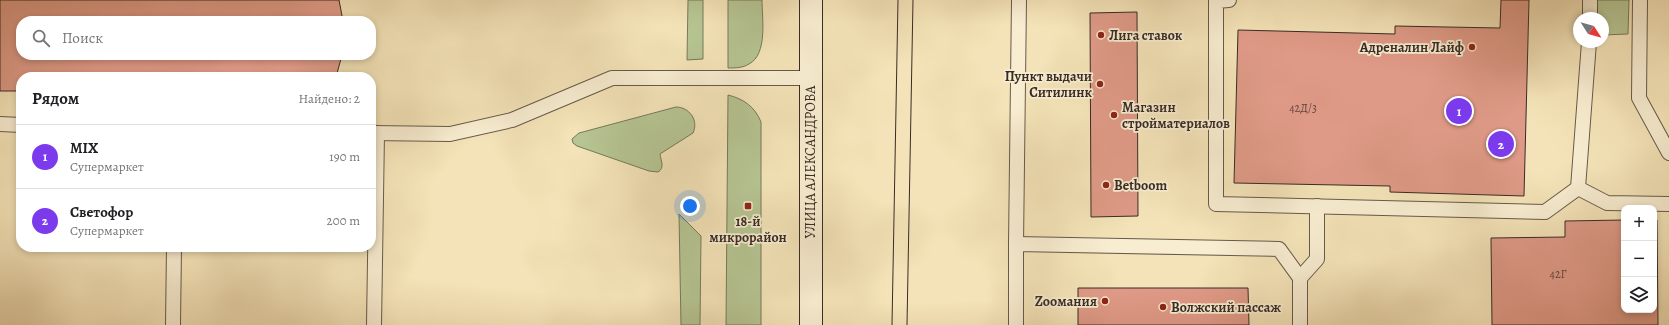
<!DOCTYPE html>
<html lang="ru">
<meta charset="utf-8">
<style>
:root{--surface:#fff;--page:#f2f2f2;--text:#202124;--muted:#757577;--line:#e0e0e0;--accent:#7c3aed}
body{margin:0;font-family:Alegreya,serif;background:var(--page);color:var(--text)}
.controls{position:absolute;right:12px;bottom:12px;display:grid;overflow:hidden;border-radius:8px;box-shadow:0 2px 6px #0003}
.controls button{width:36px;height:36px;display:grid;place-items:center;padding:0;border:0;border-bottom:1px solid var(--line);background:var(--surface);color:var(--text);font:20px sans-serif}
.compass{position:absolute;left:1573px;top:12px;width:36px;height:36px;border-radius:50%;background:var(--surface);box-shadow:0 2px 6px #0003;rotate:126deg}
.you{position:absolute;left:690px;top:206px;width:14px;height:14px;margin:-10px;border:3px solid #fff;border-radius:50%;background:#1a73e8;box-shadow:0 0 0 6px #1a73e833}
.badge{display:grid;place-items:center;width:26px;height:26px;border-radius:50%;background:var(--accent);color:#fff;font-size:13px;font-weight:700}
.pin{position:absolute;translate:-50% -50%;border:2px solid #fff;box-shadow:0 1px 4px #0006}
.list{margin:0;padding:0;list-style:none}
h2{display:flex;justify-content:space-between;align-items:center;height:52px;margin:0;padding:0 16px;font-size:17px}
h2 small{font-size:13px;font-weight:400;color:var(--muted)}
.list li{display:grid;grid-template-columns:26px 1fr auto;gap:12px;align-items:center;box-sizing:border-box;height:64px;padding:0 16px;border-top:1px solid var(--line)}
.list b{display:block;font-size:15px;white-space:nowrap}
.list p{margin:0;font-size:13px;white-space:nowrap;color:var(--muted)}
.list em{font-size:13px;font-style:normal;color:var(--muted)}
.icon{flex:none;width:22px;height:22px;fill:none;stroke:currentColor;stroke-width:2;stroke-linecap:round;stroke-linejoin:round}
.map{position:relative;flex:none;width:1669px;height:325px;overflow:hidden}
.search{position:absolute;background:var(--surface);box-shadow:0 2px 6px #0003;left:16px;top:16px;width:360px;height:44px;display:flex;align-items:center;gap:10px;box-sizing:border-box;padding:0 14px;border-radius:16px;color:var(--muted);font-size:15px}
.panel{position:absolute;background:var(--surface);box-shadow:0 2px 6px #0003;left:16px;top:72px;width:360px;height:180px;border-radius:16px}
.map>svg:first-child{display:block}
.green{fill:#b6c593;stroke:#77785c}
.building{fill:#df9a87;stroke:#382c26}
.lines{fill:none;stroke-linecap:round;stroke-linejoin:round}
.lane-casing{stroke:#675a4a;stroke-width:16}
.secondary-casing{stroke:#382c26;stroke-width:24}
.lane{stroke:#f8edd1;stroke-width:14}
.secondary{stroke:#f8edd1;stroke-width:22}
.tram{stroke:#382c26;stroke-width:1}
.poi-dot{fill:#8f2418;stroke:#f8edd1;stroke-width:1.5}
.labels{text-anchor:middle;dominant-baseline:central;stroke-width:3.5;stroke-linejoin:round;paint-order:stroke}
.number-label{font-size:12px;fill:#62483e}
.poi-label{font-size:14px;font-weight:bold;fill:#382c26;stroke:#f8edd1;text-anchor:start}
.street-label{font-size:14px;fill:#382c26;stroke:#f8edd1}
</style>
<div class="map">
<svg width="1669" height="325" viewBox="0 0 1669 325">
<rect width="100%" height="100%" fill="#f4e3b8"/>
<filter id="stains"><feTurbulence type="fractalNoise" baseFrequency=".005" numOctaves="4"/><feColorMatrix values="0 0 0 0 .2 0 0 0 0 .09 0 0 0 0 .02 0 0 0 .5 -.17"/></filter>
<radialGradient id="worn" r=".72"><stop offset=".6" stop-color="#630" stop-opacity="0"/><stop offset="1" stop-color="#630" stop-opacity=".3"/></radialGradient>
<!-- green -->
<g class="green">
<polygon points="688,0 703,0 703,59 687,60"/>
<path d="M728 0H762C762 18 768 54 749 64 743 68 735 68 728 68Z"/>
<polygon points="1596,0 1629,0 1628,34 1603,35 1603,18 1596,18"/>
<path d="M728 95C744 99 755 107 761 122V325H726Z"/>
<path d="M676 107C689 107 699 120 693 133L660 154C661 161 665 168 658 172L649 171 577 146 573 143 572 139 579 133Z"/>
<polygon points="679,214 701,236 700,325 681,325"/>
</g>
<!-- building -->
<g class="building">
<polygon points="0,0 339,0 343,21 21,21 21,55 342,55 336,77 21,77 21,91 0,91"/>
<polygon points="1501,0 1529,0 1524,196 1390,192 1390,186 1234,183 1238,30 1395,34 1395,26 1500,28"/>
<polygon points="1137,12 1138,216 1091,217 1090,13"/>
<polygon points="1624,220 1624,310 1654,310 1654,220 1657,220 1658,325 1492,325 1491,238 1565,237 1565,221"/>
<polygon points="1078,288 1248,288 1249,325 1078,325"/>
</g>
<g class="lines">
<defs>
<g id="lane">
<polyline points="1229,0 1216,1 1216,204 1545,212 1578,188"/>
<polyline points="1640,0 1639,98 1669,153"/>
<polyline points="1590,18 1590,0"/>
<polyline points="1589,42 1578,188 1607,203 1669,204"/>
<polyline points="0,124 21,125"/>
<polyline points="371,133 450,134 512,120 612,78 810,78"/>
<polyline points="1016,244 1019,0"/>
<polyline points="1300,278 1317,259 1317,206"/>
<polyline points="173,325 174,247"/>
<polyline points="374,325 377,133"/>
<polyline points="1016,325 1016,244 1279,249 1300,278 1300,325"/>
</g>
<polyline id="secondary" points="811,325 811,0"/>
</defs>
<!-- lane casing -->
<use href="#lane" class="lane-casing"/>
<!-- secondary casing -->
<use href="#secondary" class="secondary-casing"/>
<!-- lane -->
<use href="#lane" class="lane"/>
<!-- secondary -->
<use href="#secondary" class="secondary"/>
<!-- tram -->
<g class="tram">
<polyline points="892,325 898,0"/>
<polyline points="907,325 913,0"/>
</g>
</g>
<!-- markers -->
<g class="poi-dot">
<circle cx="1101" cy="35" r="4"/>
<circle cx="1472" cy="47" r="4"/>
<circle cx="1100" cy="84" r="4"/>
<circle cx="1114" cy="115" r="4"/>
<circle cx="1106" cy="185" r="4"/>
<rect x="744" y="202" width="8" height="8" rx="2"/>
<circle cx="1105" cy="301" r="4"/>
<circle cx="1163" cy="307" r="4"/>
</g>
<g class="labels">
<!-- number labels -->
<g class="number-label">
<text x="1303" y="108">42Д/3</text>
<text x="1558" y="274">42Г</text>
</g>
<!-- poi labels -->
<g class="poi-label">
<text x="1109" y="35">Лига ставок</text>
<text x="1464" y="47" text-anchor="end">Адреналин Лайф</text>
<text x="1092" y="76" text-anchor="end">Пункт выдачи<tspan x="1092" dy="16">Ситилинк</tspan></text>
<text x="1122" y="107">Магазин<tspan x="1122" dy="16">стройматериалов</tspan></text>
<text x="1114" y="185">Betboom</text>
<text x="748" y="221" text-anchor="middle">18-й<tspan x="748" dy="16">микрорайон</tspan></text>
<text x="1097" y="301" text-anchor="end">Zooмания</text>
<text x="1171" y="307">Волжский пассаж</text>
</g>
<!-- street labels -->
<g class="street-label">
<text transform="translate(810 162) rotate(-90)">УЛИЦА АЛЕКСАНДРОВА</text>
</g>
</g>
<rect width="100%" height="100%" filter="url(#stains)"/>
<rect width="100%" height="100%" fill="url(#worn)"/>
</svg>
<div class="controls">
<button>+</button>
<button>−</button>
<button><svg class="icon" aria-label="layers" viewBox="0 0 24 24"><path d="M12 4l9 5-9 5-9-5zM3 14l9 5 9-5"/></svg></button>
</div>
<svg class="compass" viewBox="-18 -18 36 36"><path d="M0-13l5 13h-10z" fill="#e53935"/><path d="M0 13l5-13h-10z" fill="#757577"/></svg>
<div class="you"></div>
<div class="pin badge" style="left:1459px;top:111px">1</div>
<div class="pin badge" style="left:1501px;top:144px">2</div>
<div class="search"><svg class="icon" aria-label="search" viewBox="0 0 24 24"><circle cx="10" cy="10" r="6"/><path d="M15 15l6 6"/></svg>Поиск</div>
<section class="panel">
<h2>Рядом<small>Найдено: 2</small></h2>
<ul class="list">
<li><span class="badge">1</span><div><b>MIX</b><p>Супермаркет</p></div><em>190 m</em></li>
<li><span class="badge">2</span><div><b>Светофор</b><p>Супермаркет</p></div><em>200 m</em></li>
</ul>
</section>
</div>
